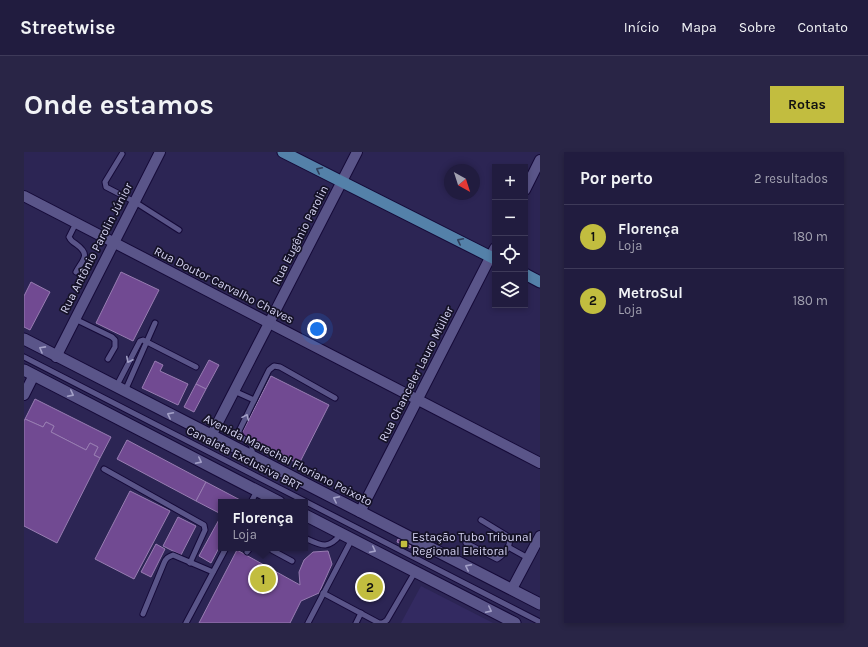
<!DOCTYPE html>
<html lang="pt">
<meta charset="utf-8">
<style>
:root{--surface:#211c3f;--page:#292546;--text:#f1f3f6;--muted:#a2a1b0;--line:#3e3a59;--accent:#c2bd3f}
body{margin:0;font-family:Karla,sans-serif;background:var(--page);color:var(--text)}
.controls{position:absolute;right:12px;top:12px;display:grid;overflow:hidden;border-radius:0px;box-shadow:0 2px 6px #0003}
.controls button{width:36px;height:36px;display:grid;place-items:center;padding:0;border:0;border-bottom:1px solid var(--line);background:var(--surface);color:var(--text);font:20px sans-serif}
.compass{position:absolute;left:420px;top:12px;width:36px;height:36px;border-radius:50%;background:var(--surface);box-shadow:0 2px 6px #0003;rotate:141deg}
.you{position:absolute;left:293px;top:177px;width:14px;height:14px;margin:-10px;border:3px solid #fff;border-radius:50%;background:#1a73e8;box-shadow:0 0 0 6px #1a73e833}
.badge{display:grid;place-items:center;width:26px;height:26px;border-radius:50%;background:var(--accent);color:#111;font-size:13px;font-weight:700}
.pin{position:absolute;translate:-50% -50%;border:2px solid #fff;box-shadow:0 1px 4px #0006}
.popup{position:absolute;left:194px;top:347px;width:90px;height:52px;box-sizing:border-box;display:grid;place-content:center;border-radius:0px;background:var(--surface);filter:drop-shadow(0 1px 3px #0005);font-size:13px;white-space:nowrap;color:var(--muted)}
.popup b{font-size:15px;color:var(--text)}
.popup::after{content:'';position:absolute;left:50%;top:100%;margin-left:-8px;border:8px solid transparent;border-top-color:var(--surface)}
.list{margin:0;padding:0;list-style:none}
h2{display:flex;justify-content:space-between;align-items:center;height:52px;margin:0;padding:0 16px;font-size:17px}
h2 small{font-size:13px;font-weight:400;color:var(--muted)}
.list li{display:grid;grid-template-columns:26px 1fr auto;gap:12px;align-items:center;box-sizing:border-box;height:64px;padding:0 16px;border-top:1px solid var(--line)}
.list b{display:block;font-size:15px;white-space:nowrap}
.list p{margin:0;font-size:13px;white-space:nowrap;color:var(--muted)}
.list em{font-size:13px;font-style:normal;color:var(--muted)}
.icon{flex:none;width:22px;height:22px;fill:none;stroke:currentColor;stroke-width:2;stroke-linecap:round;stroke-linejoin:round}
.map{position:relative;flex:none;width:516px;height:471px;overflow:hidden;border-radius:0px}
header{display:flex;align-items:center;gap:24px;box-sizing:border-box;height:56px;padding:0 20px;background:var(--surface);border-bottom:1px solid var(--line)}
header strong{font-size:19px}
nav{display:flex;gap:22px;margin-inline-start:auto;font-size:14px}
.intro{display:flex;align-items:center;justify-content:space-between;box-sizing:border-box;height:96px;padding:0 24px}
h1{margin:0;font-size:28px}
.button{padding:10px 18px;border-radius:0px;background:var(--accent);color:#111;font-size:14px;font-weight:700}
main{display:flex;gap:24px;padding:0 24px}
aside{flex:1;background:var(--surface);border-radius:0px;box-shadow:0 2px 6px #0003}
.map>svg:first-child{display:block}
.built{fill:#332a61}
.building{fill:#714a92;stroke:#987db2}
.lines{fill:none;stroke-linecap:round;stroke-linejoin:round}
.service-casing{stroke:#150a38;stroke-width:7}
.minor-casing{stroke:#150a38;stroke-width:12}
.tertiary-casing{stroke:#150a38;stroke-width:13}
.primary-casing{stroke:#150a38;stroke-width:13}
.service{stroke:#5a5589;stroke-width:5}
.minor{stroke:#5a5589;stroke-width:10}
.tertiary{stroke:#5a5589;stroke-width:11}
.primary{stroke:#5481a9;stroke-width:11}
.oneway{stroke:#2e3e5b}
.oneway2{stroke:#a3a0c7}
.poi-dot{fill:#c2bd3f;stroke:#151227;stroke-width:1.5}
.labels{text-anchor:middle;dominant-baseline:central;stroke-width:3.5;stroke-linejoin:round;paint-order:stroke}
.street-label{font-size:12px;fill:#d4d2f1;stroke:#151227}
.poi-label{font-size:12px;fill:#d4d2f1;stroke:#151227;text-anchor:start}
</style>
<header>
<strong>Streetwise</strong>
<nav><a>Início</a><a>Mapa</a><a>Sobre</a><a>Contato</a></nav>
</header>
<div class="intro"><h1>Onde estamos</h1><a class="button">Rotas</a></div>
<main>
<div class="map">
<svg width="516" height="471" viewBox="0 0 516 471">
<rect width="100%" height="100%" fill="#2c2554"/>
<!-- built -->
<polygon class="built" points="397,434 469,471 377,471"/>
<!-- building -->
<g class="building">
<polygon points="97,120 135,138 109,189 72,171"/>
<polygon points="7,130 26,140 6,178 0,175 0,144"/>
<polygon points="185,208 195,213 182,237 172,232"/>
<polygon points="131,209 139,213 136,219 164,232 154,253 118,236"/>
<polygon points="247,224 305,253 275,312 217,283"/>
<polygon points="172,232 182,237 170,260 160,255"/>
<polygon points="11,247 87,285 76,306 70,303 74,295 66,291 62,298 27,280 30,274 22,270 19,275 1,267"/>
<polygon points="1,267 19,275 22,270 30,274 27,280 62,298 66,291 74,295 70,303 76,306 33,391 0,374 0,269"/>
<polygon points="103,288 182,330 172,349 93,307"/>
<polygon points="182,330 220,350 197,350 197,362 172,349"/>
<polygon points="106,339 146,359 110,427 71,407"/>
<polygon points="197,364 197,392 187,411 175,404"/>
<polygon points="154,365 172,374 157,403 139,394"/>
<polygon points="374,387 387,394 386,396 373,390"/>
<polygon points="132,392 141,397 127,425 117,420"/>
<polygon points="213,398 276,433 275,420 280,408 289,400 304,399 308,412 295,441 277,449 266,471 175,471"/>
<polygon points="341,422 357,430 348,448 333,440"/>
</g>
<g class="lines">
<defs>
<g id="service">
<polyline points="98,2 81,30 82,35 111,50 155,78"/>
<path d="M52 71 45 85C47 89 48 90 52 92 67 103 59 107 52 120"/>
<polyline points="51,167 88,185 91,188 91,195 84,207"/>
<polyline points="0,205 516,470"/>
<polyline points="92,235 116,189 119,188 172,215"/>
<polyline points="101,239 131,171"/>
<polyline points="210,239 230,248"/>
<path d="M228 304V294C225 288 215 287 215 279L245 218 250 214 256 215 311 246"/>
<polyline points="80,317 180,373 181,378 166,411"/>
<polyline points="227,350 233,339"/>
<path d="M281 386C298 394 304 398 317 382"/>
<path d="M442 391 473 407C480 403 488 393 485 385L457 368"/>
<polyline points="484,395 504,406"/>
<polyline points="244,396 268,409"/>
<polyline points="223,400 226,396"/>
<polyline points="299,441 355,471 359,471"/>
<path d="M119 462 140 411C142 406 144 405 149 403L189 420"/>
<polyline points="162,471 202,396"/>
<polyline points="284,471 328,387"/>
<polyline points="332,471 337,461"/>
<polyline points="359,471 363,468 391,420"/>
</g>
<g id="minor">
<polyline points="501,38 516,8"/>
<polyline points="0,44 516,311"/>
<polyline points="32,205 136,0"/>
<polyline points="0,243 10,223"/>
<polyline points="187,284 333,0"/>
<polyline points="336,360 471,96"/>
<polyline points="488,437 516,384"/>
</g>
<g id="tertiary">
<polyline points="0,187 516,452"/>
<polyline points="0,218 255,350"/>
<polyline points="281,363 491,471"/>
</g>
<g id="primary">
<polyline points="259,0 471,107"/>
<polyline points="501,122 516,130"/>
</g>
</defs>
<!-- service casing -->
<use href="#service" class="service-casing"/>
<!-- minor casing -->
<use href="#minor" class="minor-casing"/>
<!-- tertiary casing -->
<use href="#tertiary" class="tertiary-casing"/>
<!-- primary casing -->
<use href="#primary" class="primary-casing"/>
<!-- service -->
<use href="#service" class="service"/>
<!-- minor -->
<use href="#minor" class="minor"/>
<!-- tertiary -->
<use href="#tertiary" class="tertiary"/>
<!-- primary -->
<use href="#primary" class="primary"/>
</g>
<!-- one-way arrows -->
<defs><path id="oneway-chevron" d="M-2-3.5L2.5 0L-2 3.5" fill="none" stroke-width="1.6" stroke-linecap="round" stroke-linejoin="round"/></defs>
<g class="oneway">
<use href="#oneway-chevron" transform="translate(295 18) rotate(-153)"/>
<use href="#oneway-chevron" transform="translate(436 89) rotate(-153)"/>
</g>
<g class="oneway2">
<use href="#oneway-chevron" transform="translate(18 197) rotate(-151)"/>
<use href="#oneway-chevron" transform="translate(105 208) rotate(117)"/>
<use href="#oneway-chevron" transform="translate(47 242) rotate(27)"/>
<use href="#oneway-chevron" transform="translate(146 263) rotate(-153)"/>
<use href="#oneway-chevron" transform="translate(222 265) rotate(-66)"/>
<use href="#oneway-chevron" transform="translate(175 309) rotate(27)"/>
<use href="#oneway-chevron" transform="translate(312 347) rotate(-153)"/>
<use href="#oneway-chevron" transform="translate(349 398) rotate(27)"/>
<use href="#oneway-chevron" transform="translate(444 415) rotate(-153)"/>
<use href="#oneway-chevron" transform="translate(465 458) rotate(27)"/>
</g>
<!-- markers -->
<rect class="poi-dot" x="376" y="388" width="8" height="8" rx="2"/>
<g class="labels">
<!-- street labels -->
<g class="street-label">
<text transform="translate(276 83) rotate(-63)">Rua Eugênio Parolin</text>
<text transform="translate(72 96) rotate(-63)">Rua Antônio Parolin Júnior</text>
<text transform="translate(200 133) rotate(27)">Rua Doutor Carvalho Chaves</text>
<text transform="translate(392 222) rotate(-63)">Rua Chanceler Lauro Müller</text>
<text transform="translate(220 306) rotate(27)">Canaleta Exclusiva BRT</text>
<text transform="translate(264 308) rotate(27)">Avenida Marechal Floriano Peixoto</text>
</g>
<!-- poi labels -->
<g class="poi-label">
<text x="388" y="385">Estação Tubo Tribunal<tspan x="388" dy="14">Regional Eleitoral</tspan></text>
</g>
</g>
</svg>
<div class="controls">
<button>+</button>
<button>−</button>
<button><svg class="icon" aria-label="locate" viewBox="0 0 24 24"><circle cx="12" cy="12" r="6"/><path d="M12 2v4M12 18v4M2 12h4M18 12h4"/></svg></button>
<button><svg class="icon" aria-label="layers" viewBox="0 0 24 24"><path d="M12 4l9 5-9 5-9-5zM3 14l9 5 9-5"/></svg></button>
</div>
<svg class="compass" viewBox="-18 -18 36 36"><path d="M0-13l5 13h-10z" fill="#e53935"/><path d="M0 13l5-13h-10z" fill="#a2a1b0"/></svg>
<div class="you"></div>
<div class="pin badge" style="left:239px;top:427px">1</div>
<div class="popup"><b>Florença</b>Loja</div>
<div class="pin badge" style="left:346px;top:435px">2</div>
</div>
<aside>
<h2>Por perto<small>2 resultados</small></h2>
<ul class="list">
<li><span class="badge">1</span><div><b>Florença</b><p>Loja</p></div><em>180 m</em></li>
<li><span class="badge">2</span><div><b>MetroSul</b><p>Loja</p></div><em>180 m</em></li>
</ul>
</aside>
</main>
